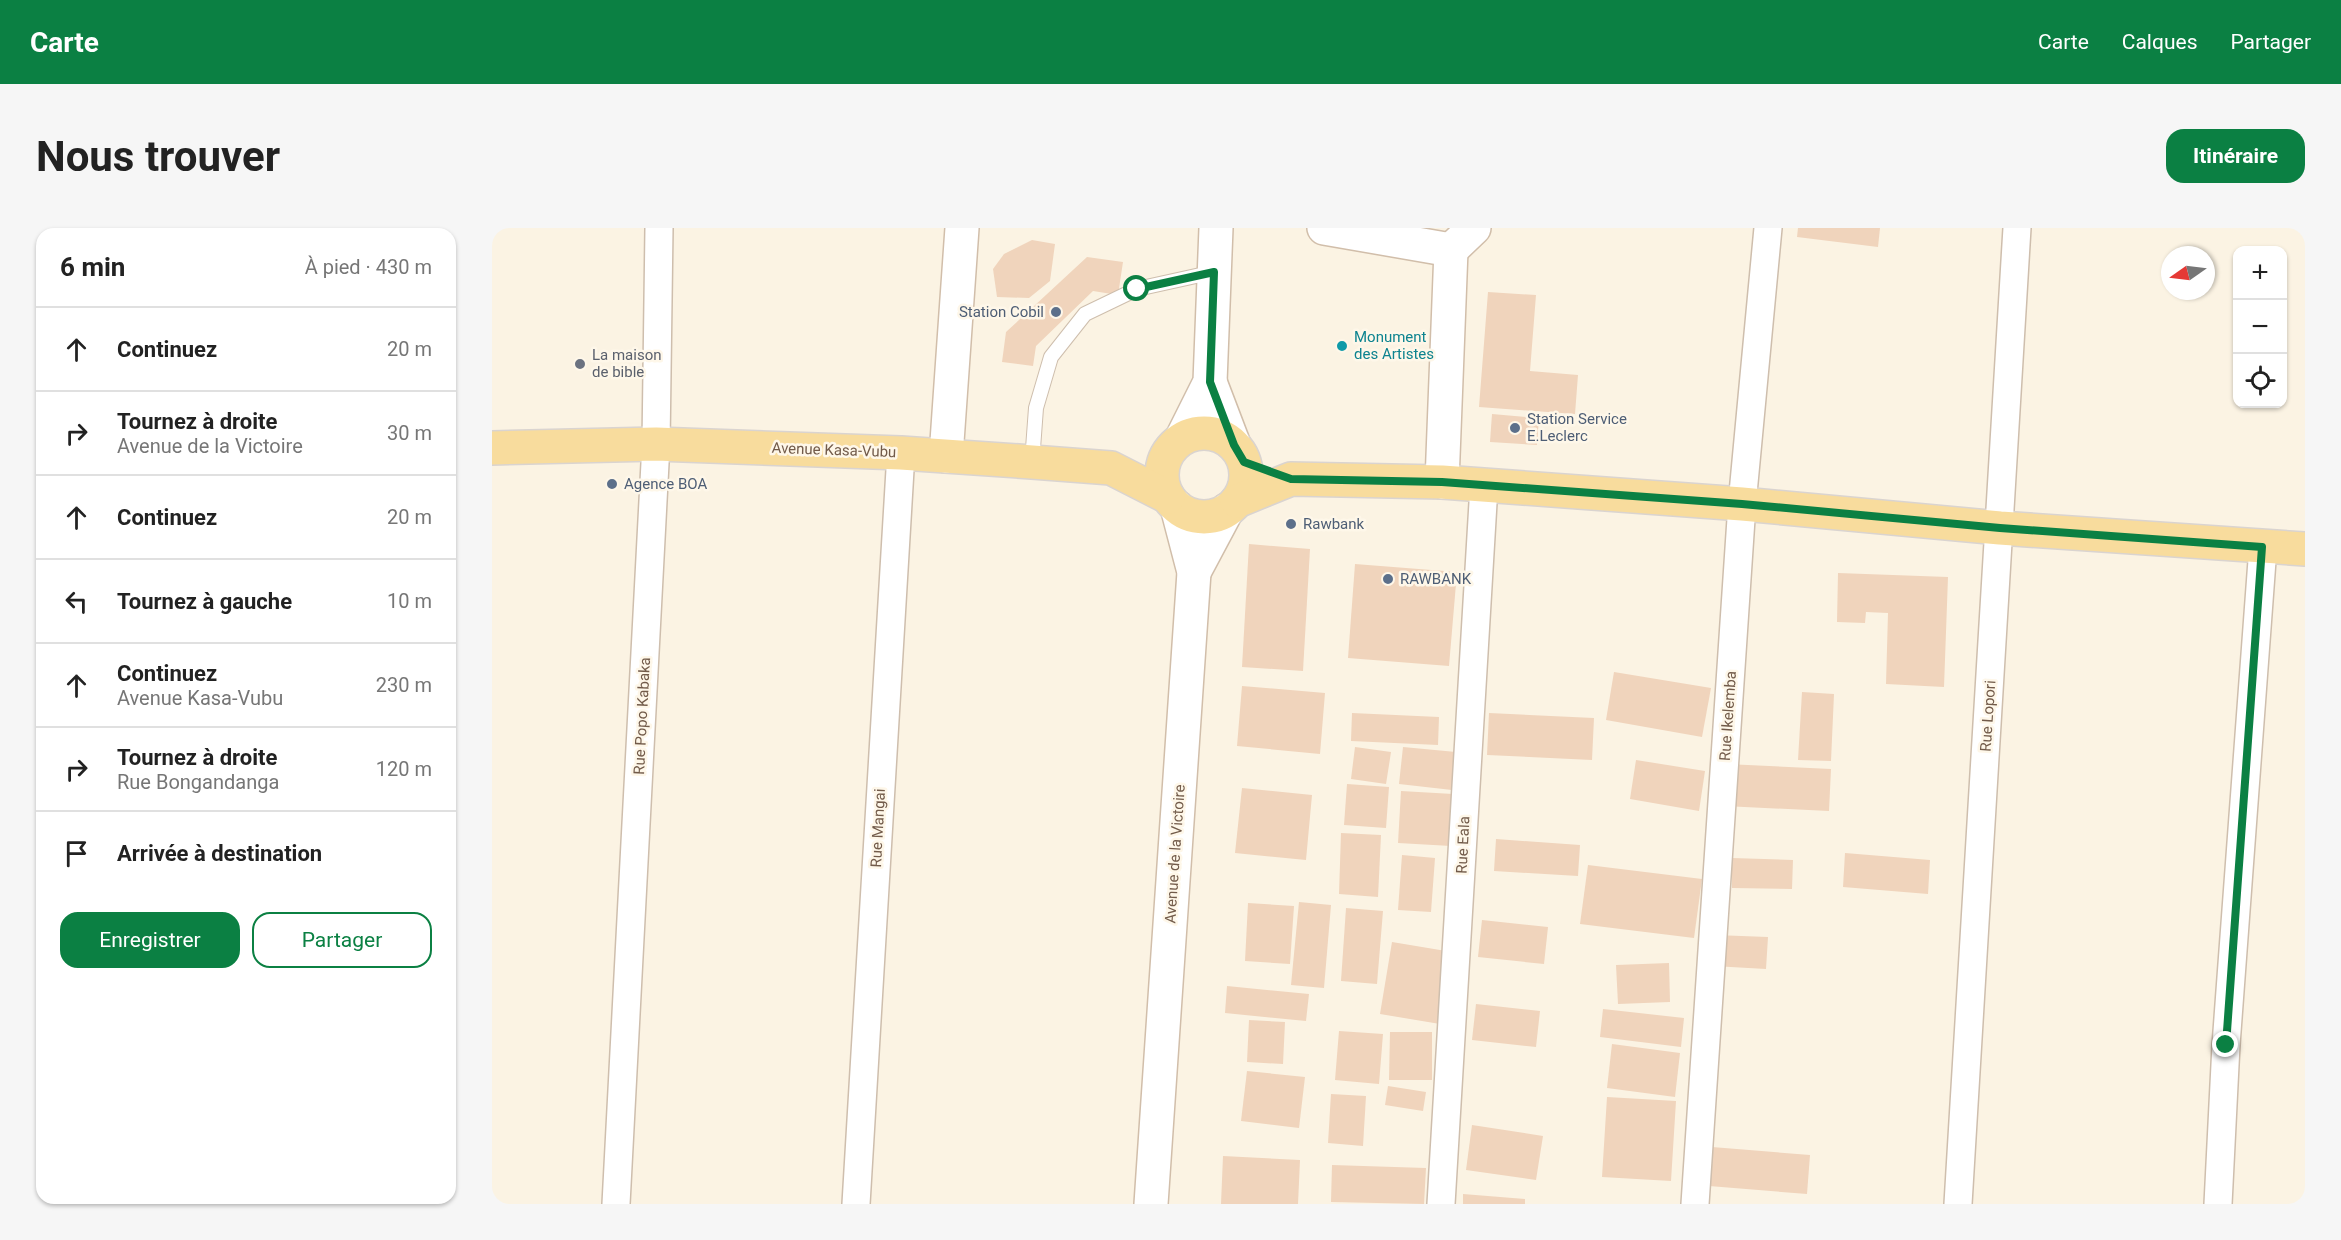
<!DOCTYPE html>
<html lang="fr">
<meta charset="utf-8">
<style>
:root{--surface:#fff;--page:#f6f6f6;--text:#222;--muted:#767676;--line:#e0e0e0;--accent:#0b8043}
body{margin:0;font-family:Roboto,sans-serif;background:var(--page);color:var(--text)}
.controls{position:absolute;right:18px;top:18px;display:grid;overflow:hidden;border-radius:12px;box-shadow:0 2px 4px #0004}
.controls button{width:54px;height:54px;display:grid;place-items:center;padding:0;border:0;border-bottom:2px solid var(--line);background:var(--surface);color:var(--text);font:30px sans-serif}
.compass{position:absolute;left:1669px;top:18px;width:54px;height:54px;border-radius:50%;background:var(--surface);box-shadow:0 2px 4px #0004;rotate:256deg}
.stop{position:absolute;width:18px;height:18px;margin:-14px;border:4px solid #0b8043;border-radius:50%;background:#fff}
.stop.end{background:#0b8043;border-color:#fff;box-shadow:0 2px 6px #0008}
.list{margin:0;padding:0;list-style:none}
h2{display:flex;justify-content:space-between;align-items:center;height:78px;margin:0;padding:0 24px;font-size:26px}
h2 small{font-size:20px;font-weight:400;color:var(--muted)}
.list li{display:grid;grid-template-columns:39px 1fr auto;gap:18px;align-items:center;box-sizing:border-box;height:84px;padding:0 24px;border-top:2px solid var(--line)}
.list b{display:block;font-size:22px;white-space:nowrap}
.list p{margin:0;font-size:20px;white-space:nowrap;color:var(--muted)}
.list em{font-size:20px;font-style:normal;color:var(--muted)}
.actions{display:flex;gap:12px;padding:18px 24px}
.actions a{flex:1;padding:14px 0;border:2px solid var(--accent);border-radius:18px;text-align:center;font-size:21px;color:var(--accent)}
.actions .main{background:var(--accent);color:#fff}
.icon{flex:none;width:33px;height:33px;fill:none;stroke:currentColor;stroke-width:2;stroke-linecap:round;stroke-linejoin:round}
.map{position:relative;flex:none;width:1813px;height:976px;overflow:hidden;border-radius:18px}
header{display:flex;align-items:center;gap:36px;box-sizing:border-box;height:84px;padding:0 30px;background:var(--accent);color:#fff}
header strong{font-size:28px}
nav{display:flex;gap:33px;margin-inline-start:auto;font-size:21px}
.intro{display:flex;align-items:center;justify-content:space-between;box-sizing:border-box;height:144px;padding:0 36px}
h1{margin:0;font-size:42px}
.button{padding:15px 27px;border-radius:18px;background:var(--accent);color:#fff;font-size:21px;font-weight:700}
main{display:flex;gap:36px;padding:0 36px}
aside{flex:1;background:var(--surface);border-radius:18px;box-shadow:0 2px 4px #0004}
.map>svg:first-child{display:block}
.building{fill:#f0d4bc}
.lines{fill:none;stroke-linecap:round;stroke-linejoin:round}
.lane-casing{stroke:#cebead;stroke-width:16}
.street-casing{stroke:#cebead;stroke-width:30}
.secondary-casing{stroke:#d1beaa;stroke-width:36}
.primary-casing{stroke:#dad4d0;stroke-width:36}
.lane{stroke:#fff;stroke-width:14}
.street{stroke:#fff;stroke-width:27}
.secondary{stroke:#fff;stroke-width:33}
.primary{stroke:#f8dc9d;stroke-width:33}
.route{stroke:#0b8043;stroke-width:8}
.service-dot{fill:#5c6f8a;stroke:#fef7e9;stroke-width:2}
.culture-dot{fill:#0f9aa8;stroke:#fef7e9;stroke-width:2}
.worship-dot{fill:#6b7280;stroke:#fef7e9;stroke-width:2}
.labels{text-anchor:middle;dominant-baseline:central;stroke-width:5;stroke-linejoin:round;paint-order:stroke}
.service-label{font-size:15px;fill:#4e5e75;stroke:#fef7e9;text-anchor:start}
.culture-label{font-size:15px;fill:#0d838f;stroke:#fef7e9;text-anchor:start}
.worship-label{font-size:15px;fill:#5b616d;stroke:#fef7e9;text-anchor:start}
.street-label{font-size:15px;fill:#725b4a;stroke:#fef7e9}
</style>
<header>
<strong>Carte</strong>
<nav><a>Carte</a><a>Calques</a><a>Partager</a></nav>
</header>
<div class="intro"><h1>Nous trouver</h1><a class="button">Itinéraire</a></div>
<main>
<aside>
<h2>6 min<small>À pied · 430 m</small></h2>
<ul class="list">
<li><svg class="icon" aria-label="ahead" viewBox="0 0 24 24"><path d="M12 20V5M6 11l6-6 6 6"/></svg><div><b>Continuez</b></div><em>20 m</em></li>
<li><svg class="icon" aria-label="right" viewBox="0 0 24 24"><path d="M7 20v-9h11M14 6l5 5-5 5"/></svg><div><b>Tournez à droite</b><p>Avenue de la Victoire</p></div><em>30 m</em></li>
<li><svg class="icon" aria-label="ahead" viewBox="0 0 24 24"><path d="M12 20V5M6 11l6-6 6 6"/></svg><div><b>Continuez</b></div><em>20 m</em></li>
<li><svg class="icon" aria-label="left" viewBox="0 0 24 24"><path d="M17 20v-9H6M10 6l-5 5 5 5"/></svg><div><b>Tournez à gauche</b></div><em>10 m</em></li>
<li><svg class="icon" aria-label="ahead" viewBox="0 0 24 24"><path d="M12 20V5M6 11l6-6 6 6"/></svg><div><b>Continuez</b><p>Avenue Kasa-Vubu</p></div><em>230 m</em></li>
<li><svg class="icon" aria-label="right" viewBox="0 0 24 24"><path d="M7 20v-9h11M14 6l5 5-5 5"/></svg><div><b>Tournez à droite</b><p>Rue Bongandanga</p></div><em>120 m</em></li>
<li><svg class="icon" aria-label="arrive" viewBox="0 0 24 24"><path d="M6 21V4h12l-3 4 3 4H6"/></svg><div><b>Arrivée à destination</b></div></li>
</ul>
<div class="actions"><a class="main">Enregistrer</a><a>Partager</a></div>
</aside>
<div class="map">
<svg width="1813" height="976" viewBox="0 0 1813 976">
<rect width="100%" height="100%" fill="#fbf3e3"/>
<!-- building -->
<g class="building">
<polygon points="1306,0 1388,0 1386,19 1305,9"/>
<polygon points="540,12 563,16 558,53 537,70 505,69 501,41 512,26"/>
<polygon points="595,29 631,34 626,67 601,63 544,118 541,138 510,134 514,104"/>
<polygon points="996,64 1044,67 1038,143 1086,147 1083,186 987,179"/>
<polygon points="1000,186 1047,190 1045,217 998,214"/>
<polygon points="757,316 818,321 811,443 750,439"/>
<polygon points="863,336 965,344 957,438 856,430"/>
<polygon points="1346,345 1456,349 1452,459 1394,456 1396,385 1374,384 1373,395 1345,394"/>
<polygon points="1122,444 1219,460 1210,509 1114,492"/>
<polygon points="750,458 833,465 828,526 745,518"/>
<polygon points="1310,464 1342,466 1339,533 1306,532"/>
<polygon points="860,485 947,489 946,517 859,513"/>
<polygon points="997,485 1102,490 1100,532 995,527"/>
<polygon points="863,519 899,524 894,556 859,551"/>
<polygon points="911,519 964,524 960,562 907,556"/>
<polygon points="1144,532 1213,543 1207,583 1138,571"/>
<polygon points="1234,536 1339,541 1337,583 1232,578"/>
<polygon points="855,556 897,559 894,600 852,597"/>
<polygon points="750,560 820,567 814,632 743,625"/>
<polygon points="909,563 961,566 959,618 906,615"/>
<polygon points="849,605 889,607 886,669 847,666"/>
<polygon points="1004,611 1088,617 1086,648 1002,643"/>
<polygon points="1353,625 1438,632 1436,666 1351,659"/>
<polygon points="910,627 943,630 939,684 906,682"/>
<polygon points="1240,630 1301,632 1300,661 1240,660"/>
<polygon points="1096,637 1210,651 1202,710 1088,696"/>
<polygon points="807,674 839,677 832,760 799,757"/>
<polygon points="756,675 802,678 798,736 753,733"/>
<polygon points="854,680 891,683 885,756 849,753"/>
<polygon points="990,692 1056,699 1052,736 986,729"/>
<polygon points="1223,707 1276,709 1274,741 1221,738"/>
<polygon points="900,714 960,724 948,796 888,786"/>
<polygon points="1177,735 1178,774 1126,776 1124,737"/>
<polygon points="735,758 817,766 814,793 733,785"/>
<polygon points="984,776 1048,783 1044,819 980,812"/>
<polygon points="1111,781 1192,790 1189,819 1108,809"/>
<polygon points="757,792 793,794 791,836 755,834"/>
<polygon points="847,803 891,806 887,856 843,852"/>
<polygon points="898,804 940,804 940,852 897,852"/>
<polygon points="1120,816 1188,825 1183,869 1115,860"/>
<polygon points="755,843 813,849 807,900 749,893"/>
<polygon points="896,858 934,864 931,883 893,877"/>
<polygon points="839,866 874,868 871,918 836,915"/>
<polygon points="1115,869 1184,873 1179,953 1110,949"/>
<polygon points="980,897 1051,908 1044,952 974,942"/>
<polygon points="1220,919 1318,927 1315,966 1217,958"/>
<polygon points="731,928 808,932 806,976 729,976"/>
<polygon points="840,937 934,940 932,976 839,974"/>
<polygon points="971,966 1033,971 1033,976 971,976"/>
</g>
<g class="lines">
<defs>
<polyline id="lane" points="540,234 544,180 559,129 593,86 645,61 722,44"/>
<g id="street">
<polyline points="124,976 164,216 167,0"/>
<polyline points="364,976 409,225"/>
<polyline points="949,976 992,258"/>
<polyline points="1203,976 1250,276 1276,0"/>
<polyline points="1466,976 1525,0"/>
<polyline points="1726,976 1734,817 1771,319"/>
</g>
<g id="secondary">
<polyline points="832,0 959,22"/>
<polyline points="959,22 982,0"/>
<polyline points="718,154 742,217"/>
<polyline points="690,210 718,154 724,0"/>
<polyline points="454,228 470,0"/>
<polyline points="950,254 959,22"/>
<polyline points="702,344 735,282"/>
<polyline points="659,976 702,344 685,279"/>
</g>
<g id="primary">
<circle cx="712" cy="247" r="42"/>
<polyline points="0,220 164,216 409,225 540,234 619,240 676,269"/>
<polyline points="745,273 799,251 950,254 1250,276 1508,300 1813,321"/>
</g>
</defs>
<!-- lane casing -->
<use href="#lane" class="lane-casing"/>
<!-- street casing -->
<use href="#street" class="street-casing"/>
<!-- secondary casing -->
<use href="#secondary" class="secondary-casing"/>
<!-- primary casing -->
<use href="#primary" class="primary-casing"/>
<!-- lane -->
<use href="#lane" class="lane"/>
<!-- street -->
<use href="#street" class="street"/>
<!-- secondary -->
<use href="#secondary" class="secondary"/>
<!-- primary -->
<use href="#primary" class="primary"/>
</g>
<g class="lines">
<!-- route -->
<polyline class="route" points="645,61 722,44 718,154 742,217 752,234 799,251 950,254 1250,276 1508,300 1770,319 1734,817"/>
</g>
<!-- markers -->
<g class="service-dot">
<circle cx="564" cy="84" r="6"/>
<circle cx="1023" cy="200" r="6"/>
<circle cx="120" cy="256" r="6"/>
<circle cx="799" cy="296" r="6"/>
<circle cx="896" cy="351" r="6"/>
</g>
<circle class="culture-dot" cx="850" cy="118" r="6"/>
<circle class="worship-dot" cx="88" cy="136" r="6"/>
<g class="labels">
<!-- service labels -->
<g class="service-label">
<text x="552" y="84" text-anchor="end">Station Cobil</text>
<text x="1035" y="191">Station Service<tspan x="1035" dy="17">E.Leclerc</tspan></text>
<text x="132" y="256">Agence BOA</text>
<text x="811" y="296">Rawbank</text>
<text x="908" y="351">RAWBANK</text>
</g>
<!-- culture labels -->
<g class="culture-label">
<text x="862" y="109">Monument<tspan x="862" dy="17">des Artistes</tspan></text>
</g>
<!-- worship labels -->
<g class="worship-label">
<text x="100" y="127">La maison<tspan x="100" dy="17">de bible</tspan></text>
</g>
<!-- street labels -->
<g class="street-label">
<text transform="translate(342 222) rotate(2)">Avenue Kasa-Vubu</text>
<text transform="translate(150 488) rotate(-87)">Rue Popo Kabaka</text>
<text transform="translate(1236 488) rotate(-86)">Rue Ikelemba</text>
<text transform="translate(1496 488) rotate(-86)">Rue Lopori</text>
<text transform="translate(386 600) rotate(-87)">Rue Mangai</text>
<text transform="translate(971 617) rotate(-87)">Rue Eala</text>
<text transform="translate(683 626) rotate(-86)">Avenue de la Victoire</text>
</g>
</g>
</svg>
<div class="controls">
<button>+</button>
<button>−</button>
<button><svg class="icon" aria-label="locate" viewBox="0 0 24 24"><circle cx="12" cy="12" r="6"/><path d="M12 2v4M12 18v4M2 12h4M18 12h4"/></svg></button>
</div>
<svg class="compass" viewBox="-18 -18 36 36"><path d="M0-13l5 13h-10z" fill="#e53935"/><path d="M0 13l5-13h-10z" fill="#767676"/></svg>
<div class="stop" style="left:645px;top:61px"></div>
<div class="stop end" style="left:1734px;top:817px"></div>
</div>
</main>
